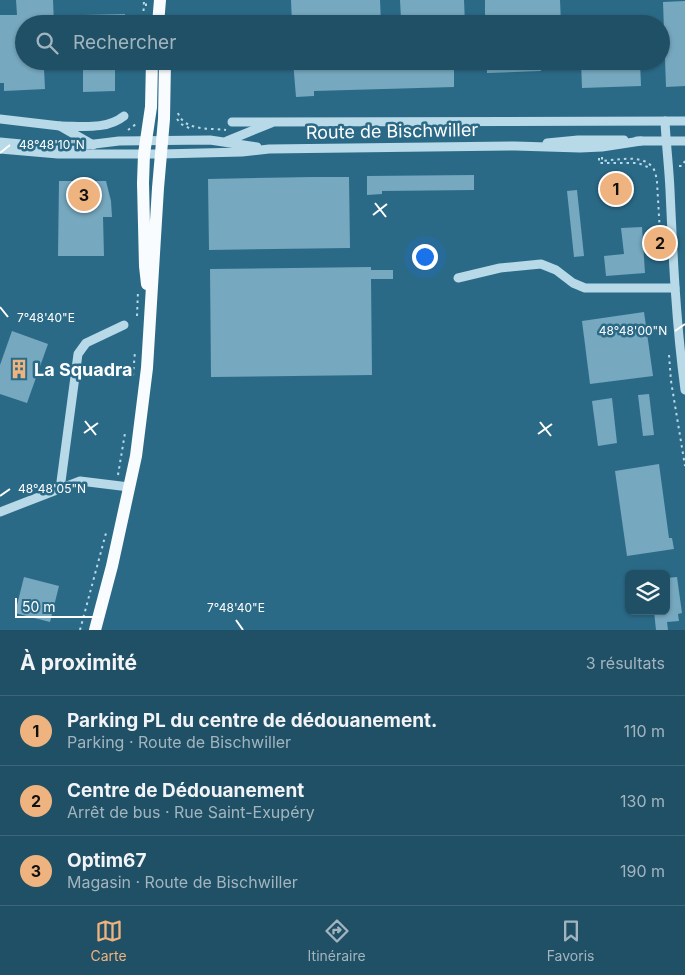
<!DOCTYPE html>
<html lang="fr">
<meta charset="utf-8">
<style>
:root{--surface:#205065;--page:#28576b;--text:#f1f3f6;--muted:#a2b5bf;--line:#3d6779;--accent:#eeb37f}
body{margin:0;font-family:Inter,sans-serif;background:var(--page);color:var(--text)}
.controls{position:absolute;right:15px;bottom:15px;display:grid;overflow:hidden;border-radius:8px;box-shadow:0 1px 4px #0004}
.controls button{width:45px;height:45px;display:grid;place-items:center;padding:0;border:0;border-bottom:1px solid var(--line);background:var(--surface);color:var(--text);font:25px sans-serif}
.scale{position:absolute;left:15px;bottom:12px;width:89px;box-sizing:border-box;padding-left:5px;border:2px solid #fff;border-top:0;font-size:14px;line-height:18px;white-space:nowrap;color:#fff;-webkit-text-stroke:4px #2b6a87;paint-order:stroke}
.you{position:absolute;left:424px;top:256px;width:18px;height:18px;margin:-12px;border:4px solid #fff;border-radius:50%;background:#1a73e8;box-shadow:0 0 0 8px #1a73e833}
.badge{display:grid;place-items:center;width:32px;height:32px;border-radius:50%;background:var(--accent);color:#111;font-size:16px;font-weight:700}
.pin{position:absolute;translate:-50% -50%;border:2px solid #fff;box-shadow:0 1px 5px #0006}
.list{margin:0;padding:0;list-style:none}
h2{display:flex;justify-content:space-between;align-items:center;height:65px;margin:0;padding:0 20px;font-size:21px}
h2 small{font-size:16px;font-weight:400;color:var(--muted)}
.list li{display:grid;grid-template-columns:32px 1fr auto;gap:15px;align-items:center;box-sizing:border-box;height:70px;padding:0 20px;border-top:1px solid var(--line)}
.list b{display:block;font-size:19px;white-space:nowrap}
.list p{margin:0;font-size:16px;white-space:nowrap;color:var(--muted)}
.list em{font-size:16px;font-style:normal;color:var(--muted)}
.icon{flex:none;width:28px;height:28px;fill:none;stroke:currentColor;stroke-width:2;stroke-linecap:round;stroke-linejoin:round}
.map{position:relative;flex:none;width:685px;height:630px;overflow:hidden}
.search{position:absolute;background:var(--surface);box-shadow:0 1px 4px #0004;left:15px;right:15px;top:15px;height:55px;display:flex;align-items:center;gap:12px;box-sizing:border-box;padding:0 18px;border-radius:28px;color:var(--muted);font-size:19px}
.sheet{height:275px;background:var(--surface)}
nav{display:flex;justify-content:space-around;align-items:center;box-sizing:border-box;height:70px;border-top:1px solid var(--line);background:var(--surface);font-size:14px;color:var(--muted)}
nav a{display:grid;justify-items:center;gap:2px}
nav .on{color:var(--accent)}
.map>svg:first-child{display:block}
.building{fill:#76a8bf}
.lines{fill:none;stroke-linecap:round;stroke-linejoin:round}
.path{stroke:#b7d9e8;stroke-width:2;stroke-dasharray:2.5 4;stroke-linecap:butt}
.minor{stroke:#b7d9e8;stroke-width:9}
.major{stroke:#f9fcfe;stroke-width:12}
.ticks{fill:none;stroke:#fff;stroke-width:2}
.labels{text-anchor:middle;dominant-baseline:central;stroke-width:5;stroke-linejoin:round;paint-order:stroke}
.street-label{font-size:18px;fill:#fff;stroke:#2b6a87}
.poi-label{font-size:18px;font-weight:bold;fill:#fff;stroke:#2b6a87;text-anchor:start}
.ticks-label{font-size:12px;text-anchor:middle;fill:#fff;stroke:#2b6a87;stroke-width:5;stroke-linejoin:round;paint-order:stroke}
</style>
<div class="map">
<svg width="685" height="630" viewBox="0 0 685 630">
<rect width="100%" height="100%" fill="#2b6a87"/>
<!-- building -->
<g class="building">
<polygon points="16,0 53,0 54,24 24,24 24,61 40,61 41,70 44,69 45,89 4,91 4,83 0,83 0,15 17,15"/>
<polygon points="291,0 380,0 381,24 292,24"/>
<polygon points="400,0 464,0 465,24 412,24 412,19 401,19"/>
<polygon points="485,0 560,0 561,24 485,24"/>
<polygon points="685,1 685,86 666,87 663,2"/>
<polygon points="125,14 125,24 82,24 82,15"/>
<polygon points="83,61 115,61 115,91 83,92"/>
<polygon points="293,61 454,61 454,87 314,91 314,96 296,97"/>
<polygon points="487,61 541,61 541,71 487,73"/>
<polygon points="581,61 640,61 641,86 582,88"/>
<polygon points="474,175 474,190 382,191 382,194 367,195 367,176"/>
<polygon points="313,177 349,177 350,248 209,250 208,179"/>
<polygon points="59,181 106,181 111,201 112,217 103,217 104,256 58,256"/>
<polygon points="577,190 584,256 574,257 567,191"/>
<polygon points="642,227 645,273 606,276 604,256 624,254 621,228"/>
<polygon points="371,267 371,270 393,270 393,279 371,279 372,375 211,377 210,269"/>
<polygon points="644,312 653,376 590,384 582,321"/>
<polygon points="12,331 48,344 27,403 0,394 0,365"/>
<polygon points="649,394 654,435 643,436 638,395"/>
<polygon points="612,398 617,443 598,446 592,401"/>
<polygon points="659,464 669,538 672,538 674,549 627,556 615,471"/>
<polygon points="24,577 59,586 50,622 15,613"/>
<polygon points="677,577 682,613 678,614 679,621 667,622 668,630 656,630 654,611 666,611 666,578"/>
</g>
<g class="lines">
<!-- path -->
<g class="path">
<polyline points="146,6 146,0"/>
<polyline points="143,24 144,0"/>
<path d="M178 113C184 131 210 128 226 130"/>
<polyline points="177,119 181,124 191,129"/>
<polyline points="128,130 136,124"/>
<path d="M602 157V161C616 160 643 154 652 167 656 171 656 177 657 182L661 250"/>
<polyline points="599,158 599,163 638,163 650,168"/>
<polyline points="679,166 682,166 685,161"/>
<polyline points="137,316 138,291"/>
<polyline points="669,355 671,381 685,466"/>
<polyline points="133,376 135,351"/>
<polyline points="118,475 125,433"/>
<polyline points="80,630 106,533"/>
</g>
<!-- minor -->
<g class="minor">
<polyline points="0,119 60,126 93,145"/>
<path d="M665 121C666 144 669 167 670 190 673 257 676 323 685 390"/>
<polyline points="232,122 685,121"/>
<path d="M60 126C82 126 107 130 124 116"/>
<polyline points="227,141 271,123"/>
<polyline points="637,141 685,141"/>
<polyline points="0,142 54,147 70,147 119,141 210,140 257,147"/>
<polyline points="547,143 578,140 624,140"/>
<polyline points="0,149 58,154 161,154 242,152 269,149 515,146 580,148 602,147 641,141"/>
<polyline points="458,278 500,268 541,264 556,270 573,283 585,288 675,288"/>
<polyline points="60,489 78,354 86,343 124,325"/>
<polyline points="0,512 80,481 129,487"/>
</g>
<!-- major -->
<g class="major">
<polyline points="158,24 160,0"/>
<polyline points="147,284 145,266 143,183 144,154 151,107 152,61"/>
<polyline points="95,630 112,566 136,456 147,368 158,188 164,119 165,61"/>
</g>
</g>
<!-- ticks -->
<path class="ticks" d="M0 153 10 145M375 203 386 217M373 215 387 204M0 307 8 317M675 331 685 324M85 421 96 435M540 422 551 436M84 433 98 423M538 434 552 424M0 496 10 489M236 620 243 630"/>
<!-- icons -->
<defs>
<symbol id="building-bare" viewBox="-9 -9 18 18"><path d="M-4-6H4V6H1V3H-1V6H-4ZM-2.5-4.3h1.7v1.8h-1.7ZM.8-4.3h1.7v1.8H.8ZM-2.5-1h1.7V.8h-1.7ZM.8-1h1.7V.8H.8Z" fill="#eeb37f" stroke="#2b6a87" stroke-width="2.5" paint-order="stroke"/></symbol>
</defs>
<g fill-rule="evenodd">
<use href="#building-bare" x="5" y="355" width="28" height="28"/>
</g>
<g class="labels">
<!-- street labels -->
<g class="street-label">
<text transform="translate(392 131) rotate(-1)">Route de Bischwiller</text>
</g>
<!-- poi labels -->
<g class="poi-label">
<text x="34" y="369">La Squadra</text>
</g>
</g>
<g class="ticks-label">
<text x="52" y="149">48°48'10"N</text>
<text x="46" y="322">7°48'40"E</text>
<text x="633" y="335">48°48'00"N</text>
<text x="52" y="493">48°48'05"N</text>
<text x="236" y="612">7°48'40"E</text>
</g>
</svg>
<div class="controls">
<button><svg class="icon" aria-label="layers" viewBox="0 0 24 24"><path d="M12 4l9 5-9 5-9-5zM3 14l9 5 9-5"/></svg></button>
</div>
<div class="scale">50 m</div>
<div class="you"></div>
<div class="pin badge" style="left:616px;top:189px">1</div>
<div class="pin badge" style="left:660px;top:243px">2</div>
<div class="pin badge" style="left:84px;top:195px">3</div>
<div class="search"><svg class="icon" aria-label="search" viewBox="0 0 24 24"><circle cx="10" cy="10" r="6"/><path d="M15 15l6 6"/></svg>Rechercher</div>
</div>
<section class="sheet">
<h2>À proximité<small>3 résultats</small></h2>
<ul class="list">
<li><span class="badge">1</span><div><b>Parking PL du centre de dédouanement.</b><p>Parking · Route de Bischwiller</p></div><em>110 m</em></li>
<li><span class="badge">2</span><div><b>Centre de Dédouanement</b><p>Arrêt de bus · Rue Saint-Exupéry</p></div><em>130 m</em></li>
<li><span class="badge">3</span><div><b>Optim67</b><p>Magasin · Route de Bischwiller</p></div><em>190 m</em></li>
</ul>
</section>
<nav>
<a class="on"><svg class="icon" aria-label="map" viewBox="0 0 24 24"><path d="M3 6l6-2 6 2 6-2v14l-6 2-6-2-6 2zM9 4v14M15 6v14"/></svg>Carte</a>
<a><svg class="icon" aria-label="directions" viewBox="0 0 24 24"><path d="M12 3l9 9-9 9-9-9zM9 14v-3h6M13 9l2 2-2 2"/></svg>Itinéraire</a>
<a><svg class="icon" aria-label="saved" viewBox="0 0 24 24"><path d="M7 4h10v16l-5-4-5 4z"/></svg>Favoris</a>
</nav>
